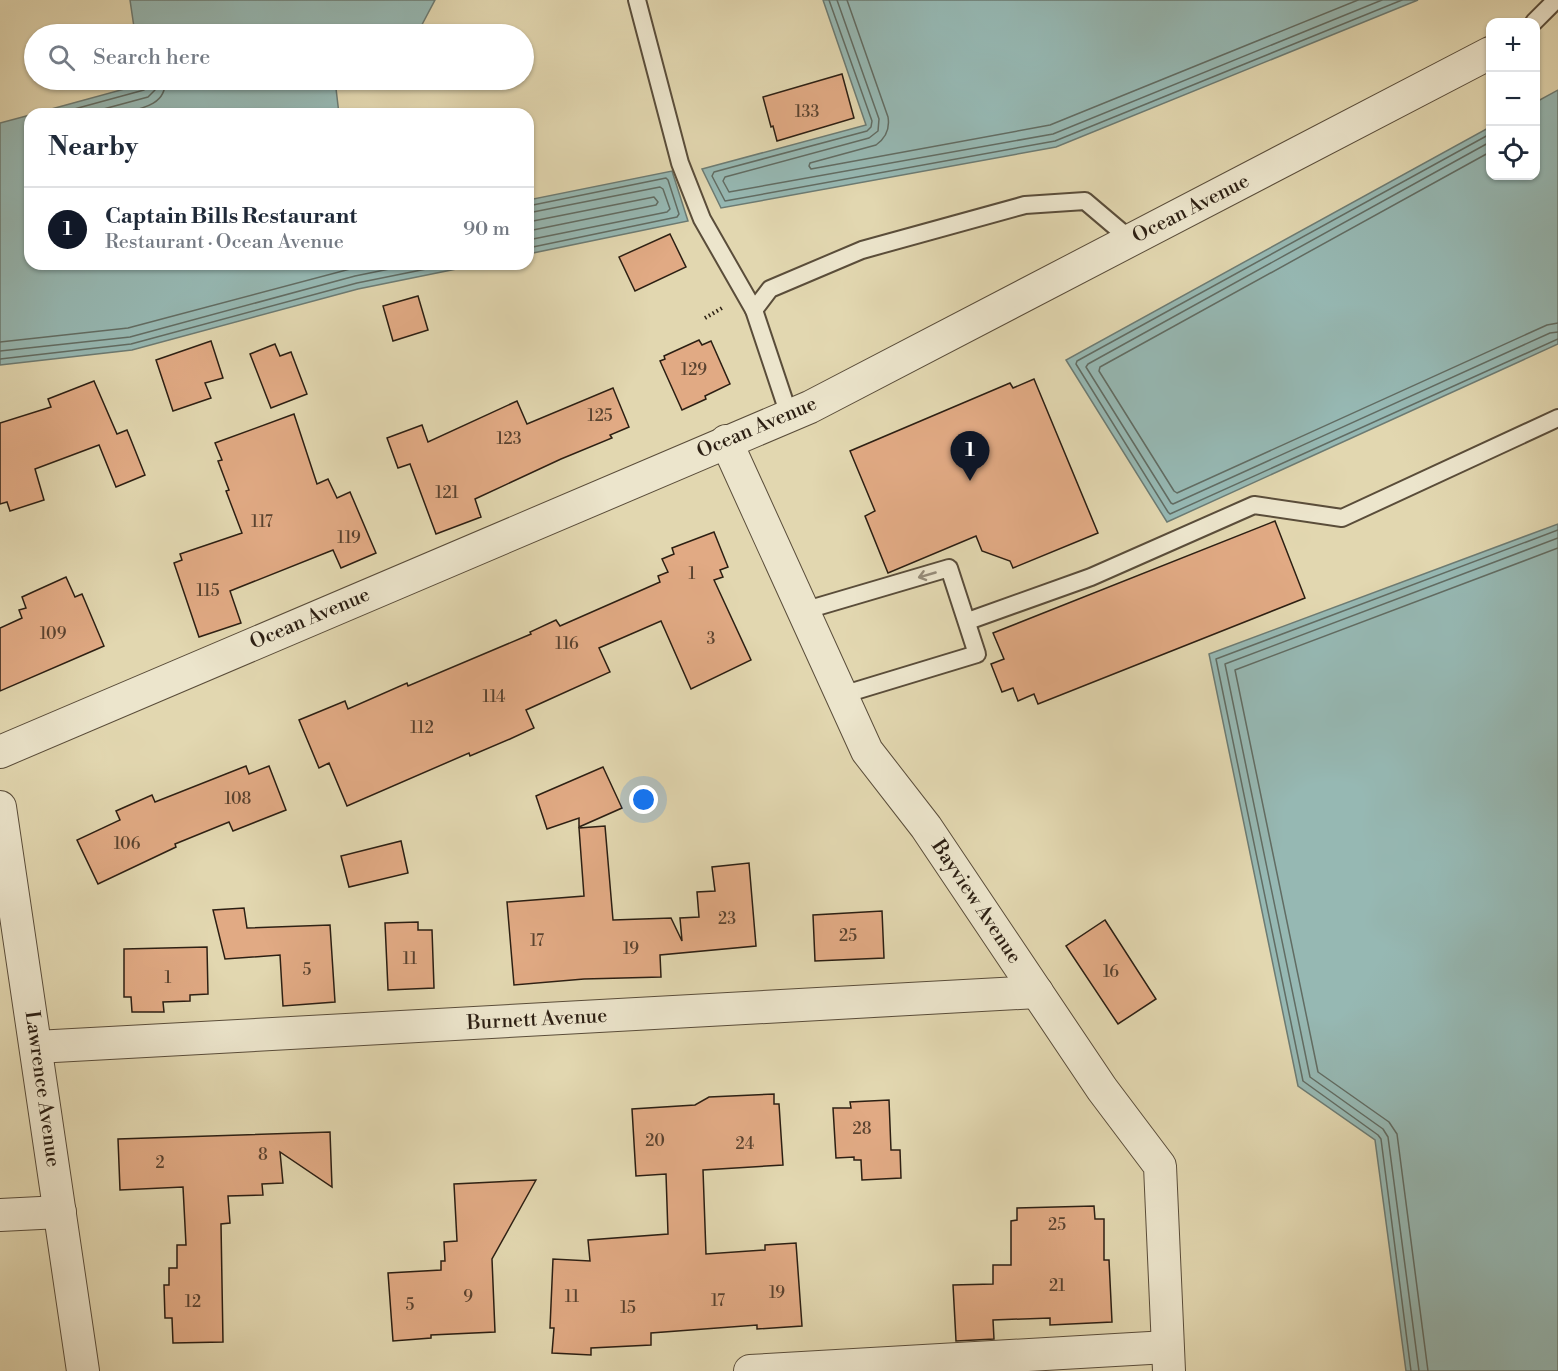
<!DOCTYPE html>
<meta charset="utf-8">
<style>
:root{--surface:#fff;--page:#f2f2f3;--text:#1f2937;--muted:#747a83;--line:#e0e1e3;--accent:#111827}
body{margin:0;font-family:"Libre Bodoni",serif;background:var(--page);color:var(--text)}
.controls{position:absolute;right:18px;top:18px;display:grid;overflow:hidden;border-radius:12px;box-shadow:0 2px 4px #0004}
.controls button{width:54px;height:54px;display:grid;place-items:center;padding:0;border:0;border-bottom:2px solid var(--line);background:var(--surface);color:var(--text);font:30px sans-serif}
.you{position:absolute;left:644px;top:800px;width:21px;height:21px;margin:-15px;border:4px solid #fff;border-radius:50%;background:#1a73e8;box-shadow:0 0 0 9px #1a73e833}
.badge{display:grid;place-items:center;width:39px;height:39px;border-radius:50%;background:var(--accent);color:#fff;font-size:20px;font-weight:700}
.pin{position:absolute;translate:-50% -50px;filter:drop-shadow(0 2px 3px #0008)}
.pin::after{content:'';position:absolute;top:32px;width:21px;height:18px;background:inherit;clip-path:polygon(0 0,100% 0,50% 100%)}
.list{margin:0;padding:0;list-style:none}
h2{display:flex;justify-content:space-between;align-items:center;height:78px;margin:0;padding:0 24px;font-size:26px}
h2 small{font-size:20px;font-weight:400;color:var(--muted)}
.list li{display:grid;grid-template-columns:39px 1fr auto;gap:18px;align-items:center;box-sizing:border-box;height:84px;padding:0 24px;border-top:2px solid var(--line)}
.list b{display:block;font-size:22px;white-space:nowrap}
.list p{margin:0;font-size:20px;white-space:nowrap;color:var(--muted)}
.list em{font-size:20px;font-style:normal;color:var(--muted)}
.icon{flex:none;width:33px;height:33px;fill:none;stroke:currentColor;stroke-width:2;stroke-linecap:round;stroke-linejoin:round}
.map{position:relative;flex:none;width:1558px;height:1371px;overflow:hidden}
.search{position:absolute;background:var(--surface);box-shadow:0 2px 4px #0004;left:24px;top:24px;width:510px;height:66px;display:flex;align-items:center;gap:15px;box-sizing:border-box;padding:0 21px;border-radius:33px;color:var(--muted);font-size:22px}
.panel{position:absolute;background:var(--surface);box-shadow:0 2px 4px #0004;left:24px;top:108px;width:510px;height:162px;border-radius:18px}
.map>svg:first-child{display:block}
.water{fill:#96b8b3;stroke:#6c7b73;stroke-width:1.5}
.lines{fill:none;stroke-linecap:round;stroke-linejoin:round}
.shore{stroke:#616c63;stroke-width:1.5}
.building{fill:#e1aa84;stroke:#2c1f13;stroke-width:1.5}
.service-casing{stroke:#5a4d3a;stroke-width:20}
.minor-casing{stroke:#5a4d3a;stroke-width:34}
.path{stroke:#2c1f13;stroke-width:4;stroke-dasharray:1.5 3;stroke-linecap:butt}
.service{stroke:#ece5cc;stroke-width:16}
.minor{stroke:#ece5cc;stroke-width:32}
.oneway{stroke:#968c79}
.labels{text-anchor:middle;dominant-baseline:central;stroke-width:4.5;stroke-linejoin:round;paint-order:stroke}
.number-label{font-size:16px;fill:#59422f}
.street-label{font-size:20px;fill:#2c1f13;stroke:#ece5cc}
</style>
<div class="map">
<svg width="1558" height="1371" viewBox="0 0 1558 1371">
<rect width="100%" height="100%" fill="#e2d7b0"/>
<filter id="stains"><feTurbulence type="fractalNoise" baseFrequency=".00333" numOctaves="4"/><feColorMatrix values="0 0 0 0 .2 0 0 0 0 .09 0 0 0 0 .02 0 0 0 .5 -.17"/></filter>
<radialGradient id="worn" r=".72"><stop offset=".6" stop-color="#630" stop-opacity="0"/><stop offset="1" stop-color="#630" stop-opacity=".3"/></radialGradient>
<!-- water -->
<g class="water">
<polygon points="130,0 435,0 417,34 135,34"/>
<polygon points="823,0 1418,0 1056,147 721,208 702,169 866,125"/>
<polygon points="143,80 335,80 339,114 33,114 143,84"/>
<polygon points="1558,90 1558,344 1167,522 1066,360 1490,127 1490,176 1536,176 1536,102"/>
<polygon points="30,115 30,264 481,264 358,289 132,350 0,365 0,123"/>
<polygon points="672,171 688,221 528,254 528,200"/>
<polygon points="1558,524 1558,1371 1406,1371 1375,1140 1298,1086 1209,654"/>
</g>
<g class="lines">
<!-- shore -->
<g class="shore">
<polyline points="829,0 872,121 871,127 867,131 714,172 712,176 725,201 1055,141 1402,0"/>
<polyline points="837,0 879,119 878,131 869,138 725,177 723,181 729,192 1053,134 1382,0"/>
<path d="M847 0 888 117C890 129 886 138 876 145L810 163 809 166 811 169 1050 125 1358 0"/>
<polyline points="56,114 144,90 149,86 149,80"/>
<polyline points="85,114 148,97 155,90 156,80"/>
<path d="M119 114C139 109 167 106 165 80"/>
<polyline points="1490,134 1077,361 1076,364 1168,512 1170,514 1558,339"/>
<polyline points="1490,142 1088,364 1086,367 1171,503 1173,504 1550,333 1558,332"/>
<polyline points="1490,152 1100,367 1099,371 1174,491 1177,493 1547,325 1558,323"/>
<polyline points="528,206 666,178 668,180 679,214 677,217 528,248"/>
<polyline points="528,213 660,187 663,189 670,209 667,212 528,240"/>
<polyline points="528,222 654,197 658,202 656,205 528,231"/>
<polyline points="0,342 128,328 369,264"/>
<polyline points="0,351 130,337 355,276 414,264"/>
<polyline points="0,359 131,344 357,283 451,264"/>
<polyline points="1411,1371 1381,1139 1378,1135 1303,1081 1216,659 1558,530"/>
<polyline points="1419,1371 1388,1137 1383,1129 1310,1077 1225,664 1558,538"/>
<polyline points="1428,1371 1397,1134 1389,1122 1318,1072 1235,670 1558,548"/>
</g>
</g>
<!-- building -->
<g class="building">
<polygon points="842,74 854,118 777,141 773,126 771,127 763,97"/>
<polygon points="670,234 686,267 635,291 619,257"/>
<polygon points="418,296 428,330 393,341 383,306"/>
<polygon points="699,340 702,345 711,341 730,384 705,396 706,399 682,410 660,361 665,359 664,356"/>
<polygon points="211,341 223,378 205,383 211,398 173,411 156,360"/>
<polygon points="275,344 280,356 291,352 307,394 271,408 250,354"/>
<polygon points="1034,379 1098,533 1013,568 1010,561 982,551 976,536 888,573 865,516 875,511 850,451 1010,383 1013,388"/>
<polygon points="94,381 117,434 127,430 145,475 116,487 99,445 35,469 44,500 10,511 7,502 0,504 0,423 51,407 48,399"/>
<polygon points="613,388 629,427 610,435 612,438 561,459 475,499 481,517 436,534 410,464 398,468 387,438 422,425 428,442 517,401 527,424"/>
<polygon points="294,414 317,484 328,479 337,498 350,492 376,553 341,568 333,550 230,591 241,623 199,637 174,563 182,560 180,554 242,533 226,491 229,490 218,461 222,460 215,443"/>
<polygon points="1275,521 1305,598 1038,704 1034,694 1018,701 1013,688 1002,692 991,664 1004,659 993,633"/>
<polygon points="714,532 728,567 720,570 723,577 714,580 751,660 691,689 661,621 599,648 610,672 526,710 534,728 510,739 470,756 469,753 347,806 329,763 319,768 299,720 345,701 348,709 407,683 408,686 531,634 530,632 556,620 560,626 660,582 658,576 668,572 662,559 674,554 672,548"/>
<polygon points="66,577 75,597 82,594 104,646 0,691 0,628 22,618 19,610 26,608 22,597"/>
<polygon points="246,766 249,774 269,766 286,810 233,831 229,822 175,844 176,847 98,884 77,840 120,820 116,811 152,795 155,802"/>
<polygon points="603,767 622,808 579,827 579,818 547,829 536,796"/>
<polygon points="605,826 613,920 671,918 682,941 680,918 699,917 697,892 715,891 712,867 749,863 756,946 660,955 661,977 584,979 514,985 507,902 584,896 579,828"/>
<polygon points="401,841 408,873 349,887 341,856"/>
<polygon points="244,908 247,928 330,925 335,1002 283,1006 280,955 225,959 213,910"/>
<polygon points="882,911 884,958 815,961 813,915"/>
<polygon points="1105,920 1156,999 1118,1024 1066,946"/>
<polygon points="418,922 418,930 432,930 434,988 388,990 385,923"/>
<polygon points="207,947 208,994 190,995 190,1001 163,1002 164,1012 132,1012 131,997 124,997 124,949"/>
<polygon points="774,1094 774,1104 779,1104 783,1165 703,1170 706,1254 765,1250 765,1245 796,1243 802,1326 757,1329 757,1325 651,1333 651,1345 591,1348 591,1355 552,1353 554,1328 550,1328 553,1259 590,1261 588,1240 668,1234 666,1174 636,1176 632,1109 695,1105 709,1097"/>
<polygon points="889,1100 891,1150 900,1150 901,1178 862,1180 861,1160 854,1160 854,1157 836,1158 833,1108 851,1108 850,1102"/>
<polygon points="330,1132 332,1187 280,1152 283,1183 262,1184 263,1195 228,1196 230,1223 221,1224 223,1342 173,1343 172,1318 165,1318 164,1285 169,1285 169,1268 177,1268 177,1245 186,1245 183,1187 120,1190 118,1139"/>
<polygon points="536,1180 492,1259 495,1332 431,1335 431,1338 393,1341 388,1273 441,1270 441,1261 445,1261 444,1242 457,1241 454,1184"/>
<polygon points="1094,1206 1095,1219 1104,1219 1104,1260 1109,1260 1112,1322 1050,1325 1050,1318 993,1320 994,1339 956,1341 953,1285 993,1284 993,1265 1011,1265 1011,1221 1017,1220 1017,1208"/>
</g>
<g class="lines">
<defs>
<g id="service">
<polyline points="637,0 680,163 702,219 754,310"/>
<polyline points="1534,22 1556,0"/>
<polyline points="789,415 754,310 770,289 862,250 1025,205 1085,201 1131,240"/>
<polyline points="803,611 949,568 977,654 842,695"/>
<polyline points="968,621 1091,577 1254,505 1342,518 1558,418"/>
</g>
<g id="minor">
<polyline points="726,441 867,751 926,827 1102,1089 1160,1166 1169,1371"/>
<polyline points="0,752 810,407 1490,53"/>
<polyline points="0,807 83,1371"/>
<polyline points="36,1047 1037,992"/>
<polyline points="0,1215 60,1212"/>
<polyline points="750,1371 1167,1347"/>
</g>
</defs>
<!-- service casing -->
<use href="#service" class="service-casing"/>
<!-- minor casing -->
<use href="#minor" class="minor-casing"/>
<!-- path -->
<polyline class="path" points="705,318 722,308"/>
<!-- service -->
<use href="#service" class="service"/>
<!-- minor -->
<use href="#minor" class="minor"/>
</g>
<!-- one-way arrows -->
<defs><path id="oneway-shaft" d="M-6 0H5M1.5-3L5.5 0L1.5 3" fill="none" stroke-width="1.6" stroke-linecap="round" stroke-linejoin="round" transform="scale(1.5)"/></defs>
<use class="oneway" href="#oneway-shaft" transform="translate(927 575) rotate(164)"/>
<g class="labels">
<!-- number labels -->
<g class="number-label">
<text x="807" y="112">133</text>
<text x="694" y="370">129</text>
<text x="600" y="416">125</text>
<text x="509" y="439">123</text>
<text x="447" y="493">121</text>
<text x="262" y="522">117</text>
<text x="349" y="538">119</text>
<text x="692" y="574">1</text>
<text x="208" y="591">115</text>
<text x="53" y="634">109</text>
<text x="711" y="639">3</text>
<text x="567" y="644">116</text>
<text x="494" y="697">114</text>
<text x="422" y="728">112</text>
<text x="238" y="799">108</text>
<text x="127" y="844">106</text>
<text x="727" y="919">23</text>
<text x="848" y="936">25</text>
<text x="537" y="941">17</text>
<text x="631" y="949">19</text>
<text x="410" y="959">11</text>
<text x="307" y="970">5</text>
<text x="1111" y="972">16</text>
<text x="168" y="978">1</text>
<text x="862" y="1129">28</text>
<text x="655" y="1141">20</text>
<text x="745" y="1144">24</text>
<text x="263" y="1155">8</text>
<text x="160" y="1163">2</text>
<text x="1057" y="1225">25</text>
<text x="1057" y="1286">21</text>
<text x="777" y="1293">19</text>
<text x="468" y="1297">9</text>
<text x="572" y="1297">11</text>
<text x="718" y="1301">17</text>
<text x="193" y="1302">12</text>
<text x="410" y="1305">5</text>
<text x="628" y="1308">15</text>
</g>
<!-- street labels -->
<g class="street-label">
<text transform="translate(1191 209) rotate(-27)">Ocean Avenue</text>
<text transform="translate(757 428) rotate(-23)">Ocean Avenue</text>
<text transform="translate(310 619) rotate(-23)">Ocean Avenue</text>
<text transform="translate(976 902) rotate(56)">Bayview Avenue</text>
<text transform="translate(537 1020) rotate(-3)">Burnett Avenue</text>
<text transform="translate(42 1089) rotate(82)">Lawrence Avenue</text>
</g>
</g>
<rect width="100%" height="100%" filter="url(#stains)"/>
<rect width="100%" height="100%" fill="url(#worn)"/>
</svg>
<div class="controls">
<button>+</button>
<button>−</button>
<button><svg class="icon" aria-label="locate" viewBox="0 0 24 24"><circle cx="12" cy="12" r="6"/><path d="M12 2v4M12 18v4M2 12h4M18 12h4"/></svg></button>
</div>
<div class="you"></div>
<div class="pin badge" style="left:970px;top:481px">1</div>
<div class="search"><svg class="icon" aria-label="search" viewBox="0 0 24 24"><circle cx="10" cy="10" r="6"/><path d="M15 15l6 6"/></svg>Search here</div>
<section class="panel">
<h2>Nearby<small></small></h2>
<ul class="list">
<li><span class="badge">1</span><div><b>Captain Bills Restaurant</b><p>Restaurant · Ocean Avenue</p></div><em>90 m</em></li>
</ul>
</section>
</div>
